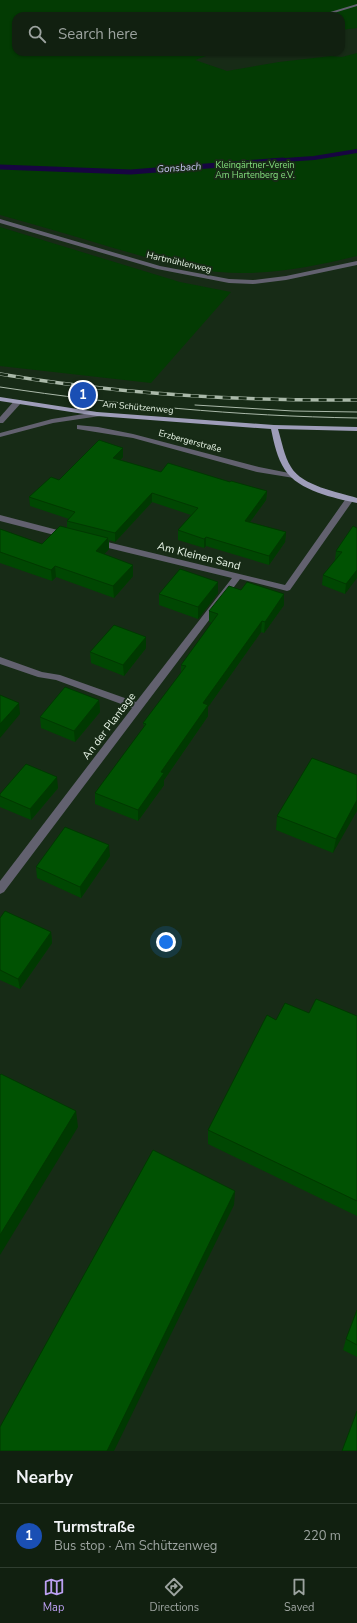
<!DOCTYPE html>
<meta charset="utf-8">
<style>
:root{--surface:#112010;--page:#1e2d1e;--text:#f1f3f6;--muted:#9ca39f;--line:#303e30;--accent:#bca0f2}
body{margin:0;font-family:"Nunito Sans",sans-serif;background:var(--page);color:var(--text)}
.you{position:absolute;left:166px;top:942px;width:14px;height:14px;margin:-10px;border:3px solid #fff;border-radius:50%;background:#1a73e8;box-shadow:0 0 0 6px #1a73e833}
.badge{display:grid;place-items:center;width:26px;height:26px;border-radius:50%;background:var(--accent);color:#fff;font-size:13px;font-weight:700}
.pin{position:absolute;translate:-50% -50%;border:2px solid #fff;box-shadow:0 1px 4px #0006}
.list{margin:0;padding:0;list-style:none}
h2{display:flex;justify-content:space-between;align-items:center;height:52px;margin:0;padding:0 16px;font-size:17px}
h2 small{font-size:13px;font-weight:400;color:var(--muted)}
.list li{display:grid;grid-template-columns:26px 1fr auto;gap:12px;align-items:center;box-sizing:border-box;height:64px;padding:0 16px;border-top:1px solid var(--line)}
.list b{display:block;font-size:15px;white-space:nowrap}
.list p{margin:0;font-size:13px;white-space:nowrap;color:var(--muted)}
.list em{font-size:13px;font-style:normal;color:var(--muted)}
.icon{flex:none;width:22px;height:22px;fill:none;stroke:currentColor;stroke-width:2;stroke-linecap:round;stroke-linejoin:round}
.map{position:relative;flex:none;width:357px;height:1451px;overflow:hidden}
.search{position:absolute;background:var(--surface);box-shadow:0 1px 3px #0004;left:12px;right:12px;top:12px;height:44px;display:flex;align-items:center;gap:10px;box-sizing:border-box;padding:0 14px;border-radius:12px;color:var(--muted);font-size:15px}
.sheet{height:116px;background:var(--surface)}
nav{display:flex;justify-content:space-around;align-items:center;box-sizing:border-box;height:56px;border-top:1px solid var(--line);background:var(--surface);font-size:11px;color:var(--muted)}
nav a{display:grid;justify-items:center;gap:2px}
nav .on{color:var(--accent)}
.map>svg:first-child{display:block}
.green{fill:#033b03}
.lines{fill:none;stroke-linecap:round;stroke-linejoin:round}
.stream-far1{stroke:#170541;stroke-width:4}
.stream{stroke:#170541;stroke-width:5}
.minor{fill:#62616f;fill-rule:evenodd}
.major{fill:#9e9db9;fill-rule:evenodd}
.tram{stroke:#aab9a9;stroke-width:1}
.rail-casing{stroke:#aab9a9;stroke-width:3.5}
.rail{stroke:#172b16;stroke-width:2.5;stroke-dasharray:8;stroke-linecap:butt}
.wall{fill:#004702}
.shaded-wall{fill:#003901}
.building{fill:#005202;stroke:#003901}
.labels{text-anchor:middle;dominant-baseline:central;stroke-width:4;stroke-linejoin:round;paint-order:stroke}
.far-park-label{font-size:9px;fill:#84df7e;stroke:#172b16}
.far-street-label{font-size:9px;fill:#e9f6e8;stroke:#172b16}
.far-water-label{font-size:10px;font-style:italic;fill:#cbc9f7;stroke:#172b16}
.street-label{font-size:11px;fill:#e9f6e8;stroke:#172b16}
</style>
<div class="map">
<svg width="357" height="1451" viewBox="0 0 357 1451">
<rect width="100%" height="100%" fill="#172b16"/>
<!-- green -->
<g class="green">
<path d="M0 0H357V28L341 30V16H16V52H217L195 60 227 71 279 62 331 56 342 57 357 53V256C312 267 266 276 219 272 182 269 146 257 110 247 74 236 37 225 0 215Z"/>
<polygon points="0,227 180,282 231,292 151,383 0,366"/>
</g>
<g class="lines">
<!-- stream-far1 -->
<polyline class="stream-far1" points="270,161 314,158 357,151"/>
<!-- stream -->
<polyline class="stream" points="0,167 131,172 283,160"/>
<!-- minor -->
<g class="minor">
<polygon points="357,4 357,6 324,16 317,16"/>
<polygon points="0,219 160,266 229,279 253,280 286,276 357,261 357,265 286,280 253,284 229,283 157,269 0,223"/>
<polygon points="15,400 21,400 22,402 3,423 0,423 0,417"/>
<polygon points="97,412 101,414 100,416 53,423 0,437 0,433 52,419"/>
<polygon points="77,425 98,427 133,434 259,467 294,474 298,476 294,478 257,472 133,438 77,429"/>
<polygon points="347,497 350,497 354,499 290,590 287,591 240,579 4,892 0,894 0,881 132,708 56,680 38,677 0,664 0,657 42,672 60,675 136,702 232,578 92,544 91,542 92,540 95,539 285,585"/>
<polygon points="0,515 69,533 70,535 66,538 0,521"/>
</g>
<!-- major -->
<path class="major" d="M0 397 97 412 274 425 357 427V431L278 429C282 442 284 456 291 467 302 486 338 492 357 498V503C334 498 299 491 285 470 277 458 274 443 271 429L97 416 0 401Z"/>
<!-- tram -->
<g class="tram">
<path d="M0 387C119 405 237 416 357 418"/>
<polyline points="195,405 293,411 357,412"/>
</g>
<defs>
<path id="rail" d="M0 374C117 394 238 401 357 400"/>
</defs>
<!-- rail casing -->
<use href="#rail" class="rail-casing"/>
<!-- rail -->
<use href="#rail" class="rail"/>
</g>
<!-- wall -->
<g class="wall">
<polygon points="123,448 123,457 120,460 161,472 230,482 267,491 266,500 250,522 286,532 285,542 269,565 206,546 204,548 178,540 178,530 191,515 152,502 115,542 109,540 109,549 104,554 133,576 114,598 56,577 52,581 0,563 0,529 42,544 67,528 67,521 69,519 30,506 29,497 59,480"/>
<polygon points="357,528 345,594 322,585 323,575 335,561 335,560 336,551"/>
<polygon points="218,582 218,593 198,619 159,605 159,594"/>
<polygon points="284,605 264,633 261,632 208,707 208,716 164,780 164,785 138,821 95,804 95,793 144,727 143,723 181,673 181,665 212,623 209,622 209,611"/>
<polygon points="146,637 146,648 124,676 91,663 90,652"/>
<polygon points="99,700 100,712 75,742 41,728 40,717"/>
<polygon points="357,775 333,853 276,830 277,816"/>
<polygon points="58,788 31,820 0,807 0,794"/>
<polygon points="110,856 81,898 37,878 36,867"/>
<polygon points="0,918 51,932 52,943 20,989 0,980"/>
<polygon points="309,1013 357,1016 357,1216 208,1144 208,1130 276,1020"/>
<polygon points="357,1310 357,1357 343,1350 346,1339"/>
</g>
<!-- shaded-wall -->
<g class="shaded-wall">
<polygon points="123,448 123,457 114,466 113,458"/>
<polygon points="267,491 266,500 244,530 245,521"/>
<polygon points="152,493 152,502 115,542 115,533"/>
<polygon points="286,532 285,542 269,565 269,556"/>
<polygon points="206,537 206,546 204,548 204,539"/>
<polygon points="108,538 109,549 96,563 96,551"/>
<polygon points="133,565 133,576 114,598 113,586"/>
<polygon points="55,566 56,577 52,581 51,570"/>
<polygon points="357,570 357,578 345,594 346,584"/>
<polygon points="218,582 218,593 198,619 198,607"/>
<polygon points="284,594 284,605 264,633 265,622"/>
<polygon points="262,621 261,632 208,707 208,716 164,780 164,785 138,821 138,810 203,703"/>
<polygon points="146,637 146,648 124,676 123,665"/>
<polygon points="99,700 100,712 75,742 74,731"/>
<polygon points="19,703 20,714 0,738 0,724"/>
<polygon points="57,777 58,788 31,820 30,809"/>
<polygon points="357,800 357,811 333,853 336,839"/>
<polygon points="109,845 110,856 81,898 80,887"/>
<polygon points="51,932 52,943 20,989 18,979"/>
<polygon points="76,1111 78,1127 0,1255 0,1235"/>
<polygon points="235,1191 234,1205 114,1451 107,1451"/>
</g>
<!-- building -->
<g class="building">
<polygon points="99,440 123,448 113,458 161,472 168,463 230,482 231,481 267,491 245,521 286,532 269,556 206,537 204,539 178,530 198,508 152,493 115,533 67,521 75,512 29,497 51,477 59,480"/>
<polygon points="60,526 108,538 96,551 133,565 113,586 55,566 51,570 0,552 0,529 42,544"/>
<polygon points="353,526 357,528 357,570 346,584 323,575 342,552 336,551"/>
<polygon points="180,569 218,582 198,607 159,594"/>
<polygon points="247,582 284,594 265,622 262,621 203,703 208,705 161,772 164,773 138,810 95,793 146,724 143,723 186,666 181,665 218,614 209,611 229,586 241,590"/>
<polygon points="114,625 146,637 123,665 90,652"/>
<polygon points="65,687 99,700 74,731 40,717"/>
<polygon points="0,695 19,703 0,724"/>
<polygon points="312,758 357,775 357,800 336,839 277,816"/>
<polygon points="26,764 57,777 30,809 0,796 0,794"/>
<polygon points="65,827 109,845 80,887 36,867"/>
<polygon points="5,911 51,932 18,979 0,970 0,918"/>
<polygon points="316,999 357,1016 357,1201 208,1130 267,1015 276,1020 285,1003 309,1013"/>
<polygon points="1,1074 76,1111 0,1235 0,1075"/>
<polygon points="153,1150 235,1191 107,1451 0,1451 0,1427"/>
<polygon points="357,1310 357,1345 346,1339"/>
<polygon points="357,1411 357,1451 342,1451"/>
</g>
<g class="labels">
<!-- far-park labels -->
<g class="far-park-label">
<text x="255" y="165">Kleingärtner-Verein<tspan x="255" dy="10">Am Hartenberg e.V.</tspan></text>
</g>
<!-- far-street labels -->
<g class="far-street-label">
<text transform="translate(179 262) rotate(13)">Hartmühlenweg</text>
<text transform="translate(138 407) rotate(5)">Am Schützenweg</text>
<text transform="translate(190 441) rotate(15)">Erzbergerstraße</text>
</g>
<!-- far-water labels -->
<g class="far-water-label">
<text transform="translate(179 168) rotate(-4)">Gonsbach</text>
</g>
<!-- street labels -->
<g class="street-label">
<text transform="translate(199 556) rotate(14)">Am Kleinen Sand</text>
<text transform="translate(109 726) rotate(-53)">An der Plantage</text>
</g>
</g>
</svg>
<div class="you"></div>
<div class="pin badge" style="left:83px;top:395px;background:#1a4fb4">1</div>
<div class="search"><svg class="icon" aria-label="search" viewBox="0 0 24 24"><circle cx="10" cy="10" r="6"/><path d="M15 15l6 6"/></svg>Search here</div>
</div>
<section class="sheet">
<h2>Nearby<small></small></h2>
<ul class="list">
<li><span class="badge" style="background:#1a4fb4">1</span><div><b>Turmstraße</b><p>Bus stop · Am Schützenweg</p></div><em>220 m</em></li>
</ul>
</section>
<nav>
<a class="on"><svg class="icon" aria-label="map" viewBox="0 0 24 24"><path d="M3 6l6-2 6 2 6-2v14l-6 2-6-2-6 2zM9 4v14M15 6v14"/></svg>Map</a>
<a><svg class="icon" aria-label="directions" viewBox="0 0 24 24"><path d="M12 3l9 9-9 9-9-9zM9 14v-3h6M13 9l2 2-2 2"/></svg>Directions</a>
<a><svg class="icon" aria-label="saved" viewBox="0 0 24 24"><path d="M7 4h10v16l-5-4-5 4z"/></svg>Saved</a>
</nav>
